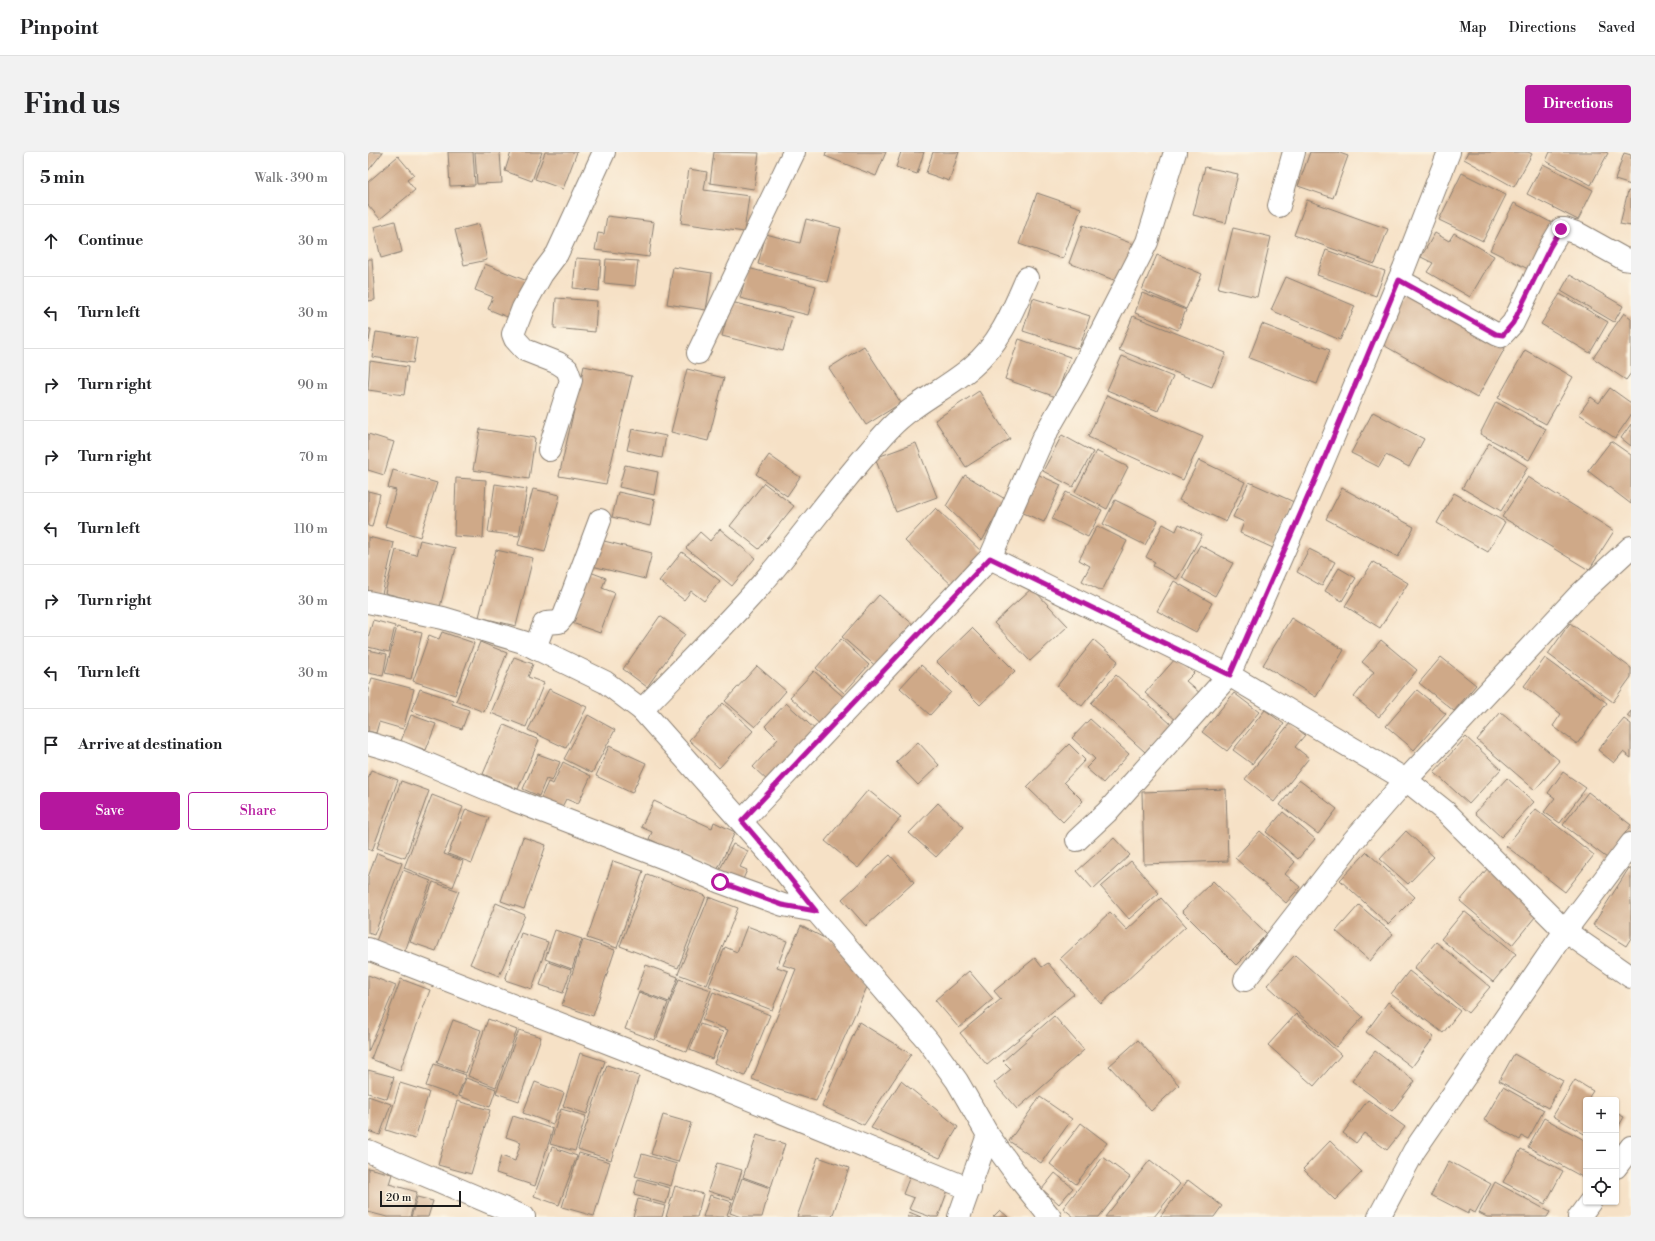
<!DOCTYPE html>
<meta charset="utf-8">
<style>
:root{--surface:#fff;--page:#f2f2f2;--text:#202124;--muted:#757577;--line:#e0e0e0;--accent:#b5179e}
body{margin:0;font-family:"Libre Bodoni",serif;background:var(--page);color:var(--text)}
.controls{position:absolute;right:12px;bottom:12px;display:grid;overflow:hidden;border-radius:4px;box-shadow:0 1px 3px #0004}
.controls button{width:36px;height:36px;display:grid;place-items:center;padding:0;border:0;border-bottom:1px solid var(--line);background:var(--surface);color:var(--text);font:20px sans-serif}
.scale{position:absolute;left:12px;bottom:10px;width:81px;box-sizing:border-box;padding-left:4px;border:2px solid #1c1c1c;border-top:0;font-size:11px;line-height:14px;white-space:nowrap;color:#1c1c1c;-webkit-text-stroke:3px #fcf5e5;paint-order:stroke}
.stop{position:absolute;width:12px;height:12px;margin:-9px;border:3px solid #b5179e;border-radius:50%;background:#fff}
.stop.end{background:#b5179e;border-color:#fff;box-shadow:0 1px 4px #0008}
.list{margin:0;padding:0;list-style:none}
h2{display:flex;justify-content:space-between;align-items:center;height:52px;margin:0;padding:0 16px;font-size:17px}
h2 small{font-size:13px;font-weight:400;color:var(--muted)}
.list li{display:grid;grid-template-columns:26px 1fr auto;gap:12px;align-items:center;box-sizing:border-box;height:72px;padding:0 16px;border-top:1px solid var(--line)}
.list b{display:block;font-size:15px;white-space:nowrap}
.list em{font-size:13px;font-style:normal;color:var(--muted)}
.actions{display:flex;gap:8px;padding:12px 16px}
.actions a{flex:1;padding:9px 0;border:1px solid var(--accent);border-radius:4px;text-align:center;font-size:14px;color:var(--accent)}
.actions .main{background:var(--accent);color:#fff}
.icon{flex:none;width:22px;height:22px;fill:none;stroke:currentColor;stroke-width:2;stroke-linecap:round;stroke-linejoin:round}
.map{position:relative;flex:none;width:1263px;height:1065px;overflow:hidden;border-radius:4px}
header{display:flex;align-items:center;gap:24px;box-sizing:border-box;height:56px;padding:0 20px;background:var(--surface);border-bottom:1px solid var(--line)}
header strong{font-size:19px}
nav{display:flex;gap:22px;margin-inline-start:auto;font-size:14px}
.intro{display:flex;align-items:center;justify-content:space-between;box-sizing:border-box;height:96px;padding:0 24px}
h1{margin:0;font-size:28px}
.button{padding:10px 18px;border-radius:4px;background:var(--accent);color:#fff;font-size:14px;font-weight:700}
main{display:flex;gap:24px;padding:0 24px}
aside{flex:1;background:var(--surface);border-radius:4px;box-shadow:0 1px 3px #0004}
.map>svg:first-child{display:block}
.building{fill:#cfa988}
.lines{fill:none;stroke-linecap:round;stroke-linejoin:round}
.street-casing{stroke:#897e71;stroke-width:24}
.street{stroke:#fff;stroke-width:22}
.route{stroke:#b5179e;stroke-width:5}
</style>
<header>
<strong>Pinpoint</strong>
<nav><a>Map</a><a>Directions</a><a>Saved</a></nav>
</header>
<div class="intro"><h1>Find us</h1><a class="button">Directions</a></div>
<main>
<aside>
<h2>5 min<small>Walk · 390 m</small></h2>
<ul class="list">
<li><svg class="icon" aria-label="ahead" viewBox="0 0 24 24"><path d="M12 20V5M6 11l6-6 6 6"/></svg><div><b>Continue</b></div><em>30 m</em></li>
<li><svg class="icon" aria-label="left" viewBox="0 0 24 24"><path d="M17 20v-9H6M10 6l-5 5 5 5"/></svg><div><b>Turn left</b></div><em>30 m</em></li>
<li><svg class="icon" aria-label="right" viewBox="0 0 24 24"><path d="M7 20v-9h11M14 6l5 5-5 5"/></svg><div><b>Turn right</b></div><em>90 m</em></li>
<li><svg class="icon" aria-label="right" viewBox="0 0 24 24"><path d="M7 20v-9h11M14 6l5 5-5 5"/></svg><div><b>Turn right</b></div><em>70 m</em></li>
<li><svg class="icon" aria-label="left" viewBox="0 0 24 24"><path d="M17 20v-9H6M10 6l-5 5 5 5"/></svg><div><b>Turn left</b></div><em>110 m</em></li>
<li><svg class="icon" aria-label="right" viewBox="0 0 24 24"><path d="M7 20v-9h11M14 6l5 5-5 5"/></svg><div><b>Turn right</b></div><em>30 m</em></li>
<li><svg class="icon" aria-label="left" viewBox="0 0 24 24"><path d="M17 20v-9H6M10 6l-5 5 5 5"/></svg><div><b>Turn left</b></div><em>30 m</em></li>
<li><svg class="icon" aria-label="arrive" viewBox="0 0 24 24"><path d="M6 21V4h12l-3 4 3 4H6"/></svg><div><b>Arrive at destination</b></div></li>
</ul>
<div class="actions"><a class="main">Save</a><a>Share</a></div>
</aside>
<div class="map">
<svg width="1263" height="1065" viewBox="0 0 1263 1065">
<rect width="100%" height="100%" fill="#fcf5e5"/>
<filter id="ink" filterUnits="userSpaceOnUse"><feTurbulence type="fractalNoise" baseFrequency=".025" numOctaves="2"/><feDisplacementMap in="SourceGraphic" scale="8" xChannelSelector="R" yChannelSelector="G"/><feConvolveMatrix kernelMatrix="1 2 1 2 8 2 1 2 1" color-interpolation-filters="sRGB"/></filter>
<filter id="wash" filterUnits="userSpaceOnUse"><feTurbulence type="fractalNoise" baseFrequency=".012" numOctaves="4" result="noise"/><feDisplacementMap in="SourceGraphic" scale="16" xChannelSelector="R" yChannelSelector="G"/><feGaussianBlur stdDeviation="0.9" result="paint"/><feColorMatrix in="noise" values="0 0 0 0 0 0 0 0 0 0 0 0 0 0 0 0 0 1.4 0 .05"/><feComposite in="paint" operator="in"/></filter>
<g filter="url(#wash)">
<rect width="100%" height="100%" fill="#f6e1c6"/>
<g id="blocks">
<!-- building -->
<g class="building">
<polygon points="0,0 15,0 0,19"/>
<polygon points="80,0 105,0 107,33 82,34"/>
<polygon points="107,0 132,0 134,31 109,32"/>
<polygon points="143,0 174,0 164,29 137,19"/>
<polygon points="177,0 209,0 195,37 167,27"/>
<polygon points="346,0 391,1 386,37 342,31"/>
<polygon points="458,0 518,0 508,24 457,4"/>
<polygon points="533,0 556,0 549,22 528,15"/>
<polygon points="565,0 591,0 581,29 558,21"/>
<polygon points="942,0 969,0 980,4 965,46 930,34"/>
<polygon points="1100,0 1160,0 1164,2 1146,35 1096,7"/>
<polygon points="1182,0 1237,0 1240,1 1223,33 1178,9"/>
<polygon points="1256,1 1263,3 1263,33 1247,28"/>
<polygon points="30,4 46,23 39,28 47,38 12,67 0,53 0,30"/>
<polygon points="1175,12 1225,38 1210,68 1159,42"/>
<polygon points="837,15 870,22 858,71 825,63"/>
<polygon points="321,17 339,20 336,38 381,44 376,80 313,71"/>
<polygon points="1094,21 1138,43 1115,89 1071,68"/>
<polygon points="1260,39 1263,40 1263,74 1252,72"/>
<polygon points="669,41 713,56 695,107 651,92"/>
<polygon points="939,48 1020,77 1007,112 926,83"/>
<polygon points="1146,51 1186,72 1162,118 1122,98"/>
<polygon points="239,64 286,70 281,105 227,98 230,81 236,82"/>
<polygon points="438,67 473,76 459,130 390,112 398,82 432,91"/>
<polygon points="27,69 34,100 13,106 6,75"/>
<polygon points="111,72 119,108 96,113 87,78"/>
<polygon points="715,73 765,92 751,130 701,111"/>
<polygon points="865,76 903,85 889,145 850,136"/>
<polygon points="1067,81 1081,89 1086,81 1126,104 1102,145 1059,120 1065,111 1053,105"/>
<polygon points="958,98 1017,119 1008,144 949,123"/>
<polygon points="789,103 834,122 818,157 774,138"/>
<polygon points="208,106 233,108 231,139 205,136"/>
<polygon points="0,107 4,107 7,148 0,149"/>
<polygon points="238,107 270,109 267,134 236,131"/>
<polygon points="117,112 164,131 149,169 120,157 125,145 107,138"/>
<polygon points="305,115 344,121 338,158 299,152"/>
<polygon points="380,116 448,134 440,163 372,146"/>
<polygon points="1202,123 1255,154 1246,170 1193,139"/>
<polygon points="918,125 987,154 972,188 903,158"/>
<polygon points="1039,140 1137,196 1109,246 1010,190"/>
<polygon points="774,141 818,158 810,178 767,161"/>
<polygon points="1192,142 1240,170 1222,201 1173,172"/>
<polygon points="188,146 229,149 227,180 186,176"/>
<polygon points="665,146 722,164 711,197 655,179"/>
<polygon points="363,150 424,165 415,199 354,184"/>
<polygon points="1256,161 1263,166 1263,221 1258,228 1225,206"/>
<polygon points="765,164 858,201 844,235 751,198"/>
<polygon points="894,172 962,198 949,232 881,206"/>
<polygon points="0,177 3,177 1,189 0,189"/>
<polygon points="8,180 49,186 45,211 4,205"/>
<polygon points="651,187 702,205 688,245 637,227"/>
<polygon points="496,194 533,251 498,273 461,216"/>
<polygon points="1157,198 1205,225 1178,272 1130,246"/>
<polygon points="754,204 805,225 790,259 739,238"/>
<polygon points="2,209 40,215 36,243 0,238"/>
<polygon points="216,214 264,224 238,332 191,324"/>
<polygon points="319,217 356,226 340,289 303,280"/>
<polygon points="1242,236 1263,251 1263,263 1247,286 1211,262 1223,245 1231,251"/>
<polygon points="611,239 642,287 598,315 567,268"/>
<polygon points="739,243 835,285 815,328 720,285"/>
<polygon points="1128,250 1178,277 1161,308 1112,282"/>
<polygon points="1005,260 1056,287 1041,315 1018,303 1011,315 983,301"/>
<polygon points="1263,272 1263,294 1253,286"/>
<polygon points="112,277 167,286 161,327 105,318"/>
<polygon points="264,277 298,284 294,306 259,298"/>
<polygon points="0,282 26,290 16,323 0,318"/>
<polygon points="694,283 725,300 705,335 675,319"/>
<polygon points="1243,289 1263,303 1263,352 1220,319"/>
<polygon points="548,291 569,345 528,360 507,306"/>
<polygon points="1121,291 1160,315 1133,359 1094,336"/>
<polygon points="728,299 760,315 739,357 707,340"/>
<polygon points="401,303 432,325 419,344 388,322"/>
<polygon points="831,308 877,330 858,370 811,348"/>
<polygon points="257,313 290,320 286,343 251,335"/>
<polygon points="25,318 69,331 52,385 17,374 28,338 20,336"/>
<polygon points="669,322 693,333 676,370 651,359"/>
<polygon points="597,323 637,347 614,389 578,354"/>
<polygon points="1160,325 1246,379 1221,418 1134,365"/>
<polygon points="88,326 118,328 115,386 86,384"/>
<polygon points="881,330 926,350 905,396 872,381 876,370 865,365"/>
<polygon points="396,331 426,354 391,397 362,374"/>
<polygon points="127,332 159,337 151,384 120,380"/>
<polygon points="974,336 1046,375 1030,405 958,367"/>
<polygon points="165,337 192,343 177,400 150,393"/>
<polygon points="0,339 12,342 4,375 0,374"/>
<polygon points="250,340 287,348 282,374 244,365"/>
<polygon points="698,340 734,358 720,385 684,367"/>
<polygon points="1086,341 1137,370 1120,400 1069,371"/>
<polygon points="747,348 790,369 777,393 735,372"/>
<polygon points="568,356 617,403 586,435 537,389"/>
<polygon points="795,372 808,379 811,372 834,383 809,427 785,414 787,410 778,405"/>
<polygon points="729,374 759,389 734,439 714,429 722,414 711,408"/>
<polygon points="352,377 387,406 364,434 318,396 332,380 342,389"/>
<polygon points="0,385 26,391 14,442 0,439"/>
<polygon points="52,388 87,396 72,455 17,441 28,398 48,403"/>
<polygon points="232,388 284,401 277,427 224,414"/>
<polygon points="832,393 865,411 847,444 814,426"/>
<polygon points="941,397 967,410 954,434 929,420"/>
<polygon points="128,398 165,406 148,474 111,465"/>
<polygon points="314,400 352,429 336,449 323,439 316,448 291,429"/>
<polygon points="1005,410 1040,431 1012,476 977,454"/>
<polygon points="971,416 988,426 974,449 957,439"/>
<polygon points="222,420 238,426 234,436 247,441 232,481 204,471"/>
<polygon points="806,429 844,451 828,480 789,459"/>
<polygon points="664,436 700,474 662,509 626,471"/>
<polygon points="511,443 547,474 510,516 474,485"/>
<polygon points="292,464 317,482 279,535 255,517"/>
<polygon points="923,466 976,498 948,545 895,513"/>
<polygon points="5,468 27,474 21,500 0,495 0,486"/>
<polygon points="1202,471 1263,516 1263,525 1245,550 1180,502"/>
<polygon points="29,475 54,481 43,527 17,521"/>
<polygon points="604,476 647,519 612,553 569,510"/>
<polygon points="74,480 106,491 87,543 45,529 61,483 71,487"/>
<polygon points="473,487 501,513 476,541 448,516"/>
<polygon points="726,488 750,509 714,554 689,534"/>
<polygon points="1013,488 1049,518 1011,565 986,545 1006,520 994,510"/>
<polygon points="112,490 139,501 116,560 88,549"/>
<polygon points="0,498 19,502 15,524 0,521"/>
<polygon points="146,505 165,512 160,525 176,531 158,575 123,561"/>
<polygon points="1073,505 1108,533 1086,559 1051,531"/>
<polygon points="808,506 826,521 818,529 833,542 809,569 777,541"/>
<polygon points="1177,506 1239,551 1209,592 1185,574 1193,562 1156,534"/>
<polygon points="553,513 583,540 562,563 532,536"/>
<polygon points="389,514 418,539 387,575 357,549"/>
<polygon points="446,519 480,549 456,576 422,545"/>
<polygon points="748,523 803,572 777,600 723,551"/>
<polygon points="4,526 46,537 35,577 11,570 8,581 0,579 0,539"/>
<polygon points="52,537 85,548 84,552 101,558 94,577 43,559"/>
<polygon points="181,537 219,555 198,596 160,578"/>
<polygon points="1049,538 1078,562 1046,598 1018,574"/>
<polygon points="866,541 891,560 859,599 834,580"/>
<polygon points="355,551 385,579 351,616 321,588"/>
<polygon points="418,551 450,580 402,631 385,615 410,587 397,574"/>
<polygon points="897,558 916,572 884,612 865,598"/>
<polygon points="1263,559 1263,567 1259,564"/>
<polygon points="1133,560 1192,609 1167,638 1109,588"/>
<polygon points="43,563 68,572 58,598 33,589"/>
<polygon points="220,563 247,578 224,621 196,607"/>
<polygon points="722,567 761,602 735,631 718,616 727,607 704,586"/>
<polygon points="1256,567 1263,572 1263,606 1255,600 1246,611 1230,598"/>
<polygon points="922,571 937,583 927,595 941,606 906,650 877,627"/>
<polygon points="136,573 171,588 150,637 115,622"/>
<polygon points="1098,585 1133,617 1101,652 1066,620"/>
<polygon points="550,590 571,613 550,633 528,610"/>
<polygon points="701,592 717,608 696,630 715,649 695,670 659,635"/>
<polygon points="241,594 278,611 264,641 228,624"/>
<polygon points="170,602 192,610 184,629 178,627 171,644 155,637"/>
<polygon points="195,610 223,624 210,652 198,647 193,657 172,648 180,630 185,632"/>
<polygon points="3,618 30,628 4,699 0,697 0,627"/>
<polygon points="1195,620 1218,636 1192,671 1176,660 1187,646 1180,641"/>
<polygon points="1139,626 1166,650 1133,685 1107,661"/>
<polygon points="931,628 969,657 950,682 912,653"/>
<polygon points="33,629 61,639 37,706 9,696"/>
<polygon points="858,637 860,709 776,712 774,640"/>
<polygon points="500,638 533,665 490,716 457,689"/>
<polygon points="1220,640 1263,673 1239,706 1195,673"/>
<polygon points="64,643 95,655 76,702 95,709 85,735 36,716"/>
<polygon points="286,649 344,676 346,670 367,680 349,719 281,687 284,680 273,675"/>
<polygon points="570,651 596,675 568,705 541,681"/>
<polygon points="98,657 121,666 104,711 80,702"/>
<polygon points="1168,657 1226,703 1197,740 1138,694"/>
<polygon points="915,660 947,687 930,707 898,680"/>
<polygon points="892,679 927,710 917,722 932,735 918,751 867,706"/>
<polygon points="1038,679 1066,705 1040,732 1012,707"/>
<polygon points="155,685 178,693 156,757 133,749"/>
<polygon points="746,686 762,703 725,737 709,719"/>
<polygon points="365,692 380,699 372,715 379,718 373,732 350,721"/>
<polygon points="999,700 1047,745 1020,772 972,728"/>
<polygon points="9,701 34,711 6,783 0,781 0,725"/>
<polygon points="522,703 546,730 498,774 474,747"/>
<polygon points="245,709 275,719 249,796 219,786"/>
<polygon points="763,709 791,741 761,767 733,735"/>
<polygon points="1120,716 1172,759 1144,793 1092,749"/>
<polygon points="1261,716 1263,717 1263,786 1258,794 1225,773"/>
<polygon points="35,718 63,729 37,799 8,789"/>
<polygon points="279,722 338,744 310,816 252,794"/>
<polygon points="845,729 899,782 868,813 814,759"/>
<polygon points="65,730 91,739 68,799 42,790"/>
<polygon points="341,745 370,756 339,833 310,822"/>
<polygon points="793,746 818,774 733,852 692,807 742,760 759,778"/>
<polygon points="128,751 157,763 131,824 102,812"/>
<polygon points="991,753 1025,782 1002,809 968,779"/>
<polygon points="1096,759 1148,802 1125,830 1073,787"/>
<polygon points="379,774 419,789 409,815 420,819 404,858 341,834 357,795 369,800"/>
<polygon points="433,774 468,792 499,835 448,949 408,937 384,927 428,817 415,813"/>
<polygon points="187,778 214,787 204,817 177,807"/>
<polygon points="153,781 180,790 164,837 137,828"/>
<polygon points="215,788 247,798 225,864 194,853"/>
<polygon points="1068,790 1122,835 1100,861 1046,816"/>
<polygon points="927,803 995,865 968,895 899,833"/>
<polygon points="667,806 674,815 680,811 706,842 619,913 592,881 633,847 626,839"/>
<polygon points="180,810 203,818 195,841 172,833"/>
<polygon points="278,813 310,825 301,850 269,838"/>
<polygon points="601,819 625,847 591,876 567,848"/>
<polygon points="1041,819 1092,859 1075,881 1023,842"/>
<polygon points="0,823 28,834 0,900"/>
<polygon points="33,827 62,838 32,918 3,907"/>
<polygon points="311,827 343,838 319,900 288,888"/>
<polygon points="271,840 300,851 286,888 257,877"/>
<polygon points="345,840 402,863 377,924 346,911 360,878 334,868"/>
<polygon points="1020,850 1066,885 1044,915 998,880"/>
<polygon points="928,862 973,903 946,934 900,893"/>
<polygon points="686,864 716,898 649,957 626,931 643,917 635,909"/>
<polygon points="120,867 149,878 128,935 100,924"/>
<polygon points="85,868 113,878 98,921 69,911"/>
<polygon points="491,870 543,902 496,973 454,954"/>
<polygon points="332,872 355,880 344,907 322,898"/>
<polygon points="151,878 173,885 151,949 128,941"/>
<polygon points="770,888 811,933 783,959 741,914"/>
<polygon points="1007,899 1047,929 1024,959 984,929"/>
<polygon points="212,901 237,909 219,962 195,954"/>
<polygon points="1146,902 1195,929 1180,956 1131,929"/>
<polygon points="66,912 98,923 89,945 58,934"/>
<polygon points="239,913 271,924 243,1008 210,997"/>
<polygon points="0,918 26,925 19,947 0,941"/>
<polygon points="98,926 128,937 122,955 91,944"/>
<polygon points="1207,928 1225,939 1221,945 1225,948 1218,948 1218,983 1185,964"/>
<polygon points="533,929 590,975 572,1006 503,976"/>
<polygon points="167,930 196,941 185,972 155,961"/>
<polygon points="32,931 61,940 47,987 18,978"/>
<polygon points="1135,935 1176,958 1160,987 1154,984 1152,988 1116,968"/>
<polygon points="0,944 23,952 12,983 0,979"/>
<polygon points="672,945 704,967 673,1011 641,989"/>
<polygon points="1000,948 1037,975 1019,998 996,981 988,991 975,981"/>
<polygon points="89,949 122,958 103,1022 70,1013"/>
<polygon points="193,957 218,964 207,999 182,992"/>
<polygon points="1248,961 1256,965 1248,979"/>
<polygon points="295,963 323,971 310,1010 283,1002"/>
<polygon points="145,964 185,977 167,1034 128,1021 133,1004 147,1009 153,990 138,985"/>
<polygon points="1176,966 1218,989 1218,1027 1160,995"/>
<polygon points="713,971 739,991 708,1032 682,1012"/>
<polygon points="389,983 417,992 403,1035 375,1025"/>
<polygon points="962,989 994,1020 967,1048 935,1017"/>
<polygon points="184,995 209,1004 191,1053 166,1044"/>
<polygon points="1153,997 1195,1019 1177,1052 1135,1030"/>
<polygon points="211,1001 242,1010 226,1064 194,1055"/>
<polygon points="274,1002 309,1012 303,1034 267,1024"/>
<polygon points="450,1005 481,1016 464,1065 429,1065"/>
<polygon points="735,1005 762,1025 731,1065 706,1065 695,1056"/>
<polygon points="782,1008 812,1032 786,1065 737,1065"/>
<polygon points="1081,1009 1123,1032 1107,1061 1102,1058 1100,1062 1063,1043"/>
<polygon points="349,1011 374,1018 365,1047 340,1039"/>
<polygon points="0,1016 24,1022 21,1032 49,1040 42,1065 19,1065 0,1060"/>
<polygon points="687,1021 705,1036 691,1052 674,1037"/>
<polygon points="542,1024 580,1038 570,1065 563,1065 541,1057 546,1046 535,1042"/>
<polygon points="374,1026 402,1036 394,1065 373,1065 362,1061"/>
<polygon points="270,1027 302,1036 298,1052 266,1043"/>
<polygon points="820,1028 854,1054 846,1065 792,1065"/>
<polygon points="1127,1030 1182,1060 1179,1065 1119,1065 1111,1061"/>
<polygon points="307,1034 335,1042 329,1065 298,1065"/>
<polygon points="342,1043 364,1050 359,1063 365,1065 335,1065"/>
<polygon points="49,1045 65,1049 60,1065 43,1065"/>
<polygon points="270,1047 297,1054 294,1065 265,1065"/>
<polygon points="632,1058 640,1065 625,1065"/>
<polygon points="541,1060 553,1065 540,1065"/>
</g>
</g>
</g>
<g filter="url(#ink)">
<use href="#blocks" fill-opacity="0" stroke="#897e71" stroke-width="1"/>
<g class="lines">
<defs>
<g id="street">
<polyline points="911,54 926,0"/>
<polyline points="1031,128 1128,182 1133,184 1145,171 1182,95 1193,77 1197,77 1211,82 1256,107 1263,108"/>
<polyline points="330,201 426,0"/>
<polyline points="181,298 203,228 199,217 190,211 157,198 147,187 145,182 155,156 174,122 189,102 236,0"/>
<polyline points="622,406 861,523 1038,628 1078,660 1197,779 1263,825"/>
<polyline points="0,450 75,466 155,490 237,530 274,558 409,710 448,759 560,889 589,929 620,983 654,1030 682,1065"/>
<polyline points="167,496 176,472 178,471 191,470 196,464 232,368"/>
<path d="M274 558C313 517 354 477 391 435 436 383 475 326 522 276 546 251 578 237 604 215 632 192 645 158 659 126"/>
<polyline points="0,591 31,600 143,647 304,709 352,730 415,753 448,759"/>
<polyline points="374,669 622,406 675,286 709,227 779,90 807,0"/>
<polyline points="709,688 739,660 861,523 951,319 1036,116 1081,0"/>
<polyline points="0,797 305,916 602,1037"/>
<polyline points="877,828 985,689 1038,628 1212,442 1263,395"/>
<polyline points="0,999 156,1065"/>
<polyline points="1248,1015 1263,995"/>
<polyline points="591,1065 620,983"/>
<polyline points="1011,1065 1046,999 1197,779 1263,692"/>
<polyline points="1211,1065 1222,1050"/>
</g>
</defs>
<!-- street casing -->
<use href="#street" class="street-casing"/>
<!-- street -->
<use href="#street" class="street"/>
</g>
</g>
<g class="lines" filter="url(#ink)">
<!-- route -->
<polyline class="route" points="352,730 414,753 448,759 409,710 374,669 622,406 862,523 951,319 1031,128 1128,182 1135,183 1145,171 1182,95 1193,77"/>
</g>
</svg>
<div class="controls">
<button>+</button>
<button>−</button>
<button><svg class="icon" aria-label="locate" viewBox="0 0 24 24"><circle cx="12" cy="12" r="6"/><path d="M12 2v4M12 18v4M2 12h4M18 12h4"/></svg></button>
</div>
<div class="scale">20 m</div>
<div class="stop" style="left:352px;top:730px"></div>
<div class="stop end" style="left:1193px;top:77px"></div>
</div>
</main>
